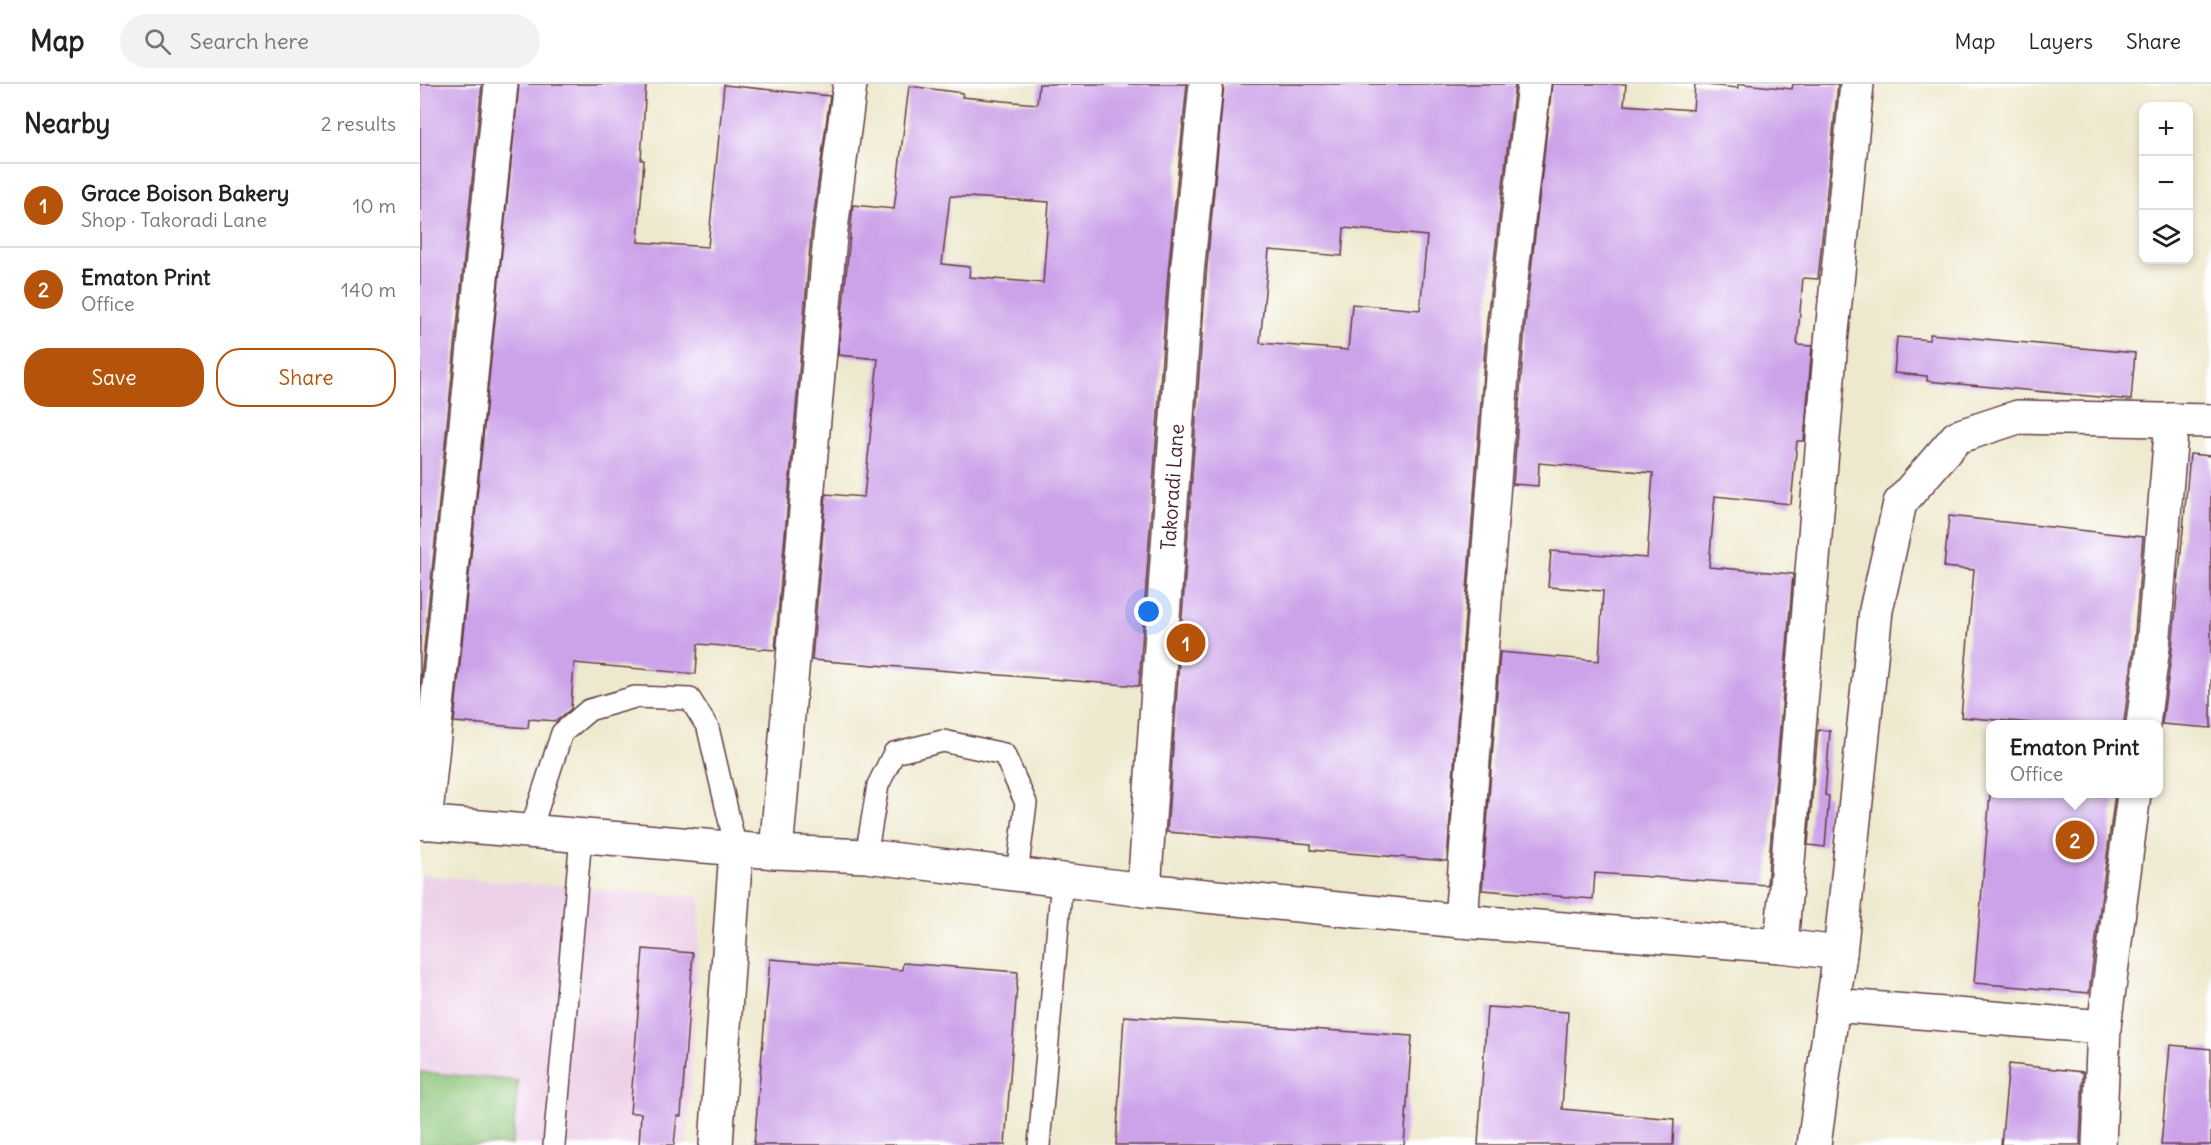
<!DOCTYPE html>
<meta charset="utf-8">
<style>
:root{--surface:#fff;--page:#f2f2f2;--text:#222;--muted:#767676;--line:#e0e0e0;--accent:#b45309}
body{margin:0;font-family:Delius,sans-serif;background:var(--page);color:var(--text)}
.controls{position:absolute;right:18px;top:18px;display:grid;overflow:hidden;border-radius:12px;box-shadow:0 3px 9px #0003}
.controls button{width:54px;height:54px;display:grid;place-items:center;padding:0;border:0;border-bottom:2px solid var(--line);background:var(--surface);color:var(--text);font:30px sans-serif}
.you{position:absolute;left:729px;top:528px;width:21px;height:21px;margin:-15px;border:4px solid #fff;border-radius:50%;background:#1a73e8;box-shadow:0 0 0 9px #1a73e833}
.badge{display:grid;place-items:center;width:39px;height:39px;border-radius:50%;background:var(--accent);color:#fff;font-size:20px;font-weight:700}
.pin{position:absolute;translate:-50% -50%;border:3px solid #fff;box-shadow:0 2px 6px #0006}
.popup{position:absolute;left:1566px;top:636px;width:177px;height:78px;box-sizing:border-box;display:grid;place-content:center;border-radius:12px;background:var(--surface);filter:drop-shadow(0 2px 4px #0005);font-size:20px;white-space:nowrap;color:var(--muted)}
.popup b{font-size:22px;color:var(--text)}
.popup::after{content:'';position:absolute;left:50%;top:100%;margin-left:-12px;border:12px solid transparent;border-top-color:var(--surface)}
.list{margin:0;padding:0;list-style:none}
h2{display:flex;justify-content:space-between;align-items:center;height:78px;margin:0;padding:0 24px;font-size:26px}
h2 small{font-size:20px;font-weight:400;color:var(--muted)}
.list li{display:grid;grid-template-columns:39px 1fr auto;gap:18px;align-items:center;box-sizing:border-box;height:84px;padding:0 24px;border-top:2px solid var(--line)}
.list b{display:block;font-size:22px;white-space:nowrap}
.list p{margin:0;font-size:20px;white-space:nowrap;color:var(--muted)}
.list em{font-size:20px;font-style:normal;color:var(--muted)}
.actions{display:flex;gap:12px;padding:18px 24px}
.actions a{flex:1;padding:14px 0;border:2px solid var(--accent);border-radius:24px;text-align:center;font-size:21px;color:var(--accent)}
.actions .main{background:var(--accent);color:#fff}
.icon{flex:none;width:33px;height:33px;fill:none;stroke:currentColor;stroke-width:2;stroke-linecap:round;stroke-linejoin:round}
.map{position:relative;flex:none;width:1791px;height:1061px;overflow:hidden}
header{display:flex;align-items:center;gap:36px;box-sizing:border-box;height:84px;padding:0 30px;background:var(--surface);border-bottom:2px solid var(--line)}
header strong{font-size:28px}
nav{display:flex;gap:33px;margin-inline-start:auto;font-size:21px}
.search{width:420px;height:54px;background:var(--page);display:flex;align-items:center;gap:15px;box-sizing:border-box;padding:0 21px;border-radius:33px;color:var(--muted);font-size:22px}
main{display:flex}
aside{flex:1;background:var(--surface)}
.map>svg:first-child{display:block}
.built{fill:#edd1e9}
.green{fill:#8ac478;stroke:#6a7252;stroke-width:1.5}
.building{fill:#cca3e9;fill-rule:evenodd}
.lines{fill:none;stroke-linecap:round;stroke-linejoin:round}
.service-casing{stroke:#633d43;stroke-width:24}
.minor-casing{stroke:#633d43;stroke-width:36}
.service{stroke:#fff;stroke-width:21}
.minor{stroke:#fff;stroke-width:33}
.labels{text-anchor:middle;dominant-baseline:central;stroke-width:4.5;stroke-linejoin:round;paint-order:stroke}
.street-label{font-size:20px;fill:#4a1f2b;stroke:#fff}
</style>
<header>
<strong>Map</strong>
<div class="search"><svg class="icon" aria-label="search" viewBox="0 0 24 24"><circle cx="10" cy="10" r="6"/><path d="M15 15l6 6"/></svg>Search here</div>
<nav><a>Map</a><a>Layers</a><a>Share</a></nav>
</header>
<main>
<aside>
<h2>Nearby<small>2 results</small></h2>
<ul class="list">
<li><span class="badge">1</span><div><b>Grace Boison Bakery</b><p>Shop · Takoradi Lane</p></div><em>10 m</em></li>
<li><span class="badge">2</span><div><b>Ematon Print</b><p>Office</p></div><em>140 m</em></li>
</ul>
<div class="actions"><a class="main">Save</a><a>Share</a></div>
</aside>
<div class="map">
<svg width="1791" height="1061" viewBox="0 0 1791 1061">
<rect width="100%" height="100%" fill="#fff"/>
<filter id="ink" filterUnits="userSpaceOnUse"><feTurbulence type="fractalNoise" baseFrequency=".0167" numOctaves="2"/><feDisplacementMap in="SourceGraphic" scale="12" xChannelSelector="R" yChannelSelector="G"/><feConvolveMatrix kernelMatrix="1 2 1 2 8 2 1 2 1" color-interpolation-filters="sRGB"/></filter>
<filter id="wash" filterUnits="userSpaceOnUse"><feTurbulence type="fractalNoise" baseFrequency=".008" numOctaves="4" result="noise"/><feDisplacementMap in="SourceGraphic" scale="24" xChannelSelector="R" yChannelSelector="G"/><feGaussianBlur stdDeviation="1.35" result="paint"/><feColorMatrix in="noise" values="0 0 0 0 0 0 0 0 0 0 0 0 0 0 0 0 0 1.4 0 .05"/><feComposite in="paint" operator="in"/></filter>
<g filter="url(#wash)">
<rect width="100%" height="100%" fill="#eee9ce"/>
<!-- built -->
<polygon class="built" points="0,791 281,813 267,1061 0,1061"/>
<!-- green -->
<polygon class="green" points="0,988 98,997 92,1061 0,1061"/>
<g id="blocks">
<!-- building -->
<g class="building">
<polygon points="0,0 62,0 0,604"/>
<polygon points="99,0 226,0 221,76 224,76 218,158 288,163 304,1 410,12 391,151 355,566 278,560 276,590 154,579 151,625 136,637 109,635 108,644 34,638"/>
<path d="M619 0H767L748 189 719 602 392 576 406 410 444 413 458 275 418 271 433 121 474 125 489 2 543 9 542 13 617 20ZM530 112 629 118 623 199 549 193 550 183 522 180Z"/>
<path d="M804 0H1095L1067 236 1027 777 891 766V760L747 748 786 192ZM924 144 1007 152 1000 226 932 220 928 266 840 259 849 166 922 172Z"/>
<polygon points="1132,0 1206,0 1204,21 1273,26 1275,0 1318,4 1318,0 1324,0 1372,5 1373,0 1418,0 1398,195 1383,194 1377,261 1392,262 1384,357 1377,357 1371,420 1295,412 1289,483 1373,490 1347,801 1175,789 1173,815 1062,806 1080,568 1179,577 1183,507 1128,503 1131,467 1227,474 1233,389 1119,379 1118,402 1093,400 1105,240"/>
<polygon points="1510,250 1715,269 1711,316 1507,297 1507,292 1474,289 1477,253 1509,256"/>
<polygon points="1770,370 1791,372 1791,644 1742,640 1752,565"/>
<polygon points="1529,432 1723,453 1714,561 1704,638 1702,638 1701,640 1623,640 1541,633 1554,486 1524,483"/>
<polygon points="1398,646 1410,647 1405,711 1409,712 1405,763 1388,761"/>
<polygon points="1570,710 1695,710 1669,909 1554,899"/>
<polygon points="223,865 273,869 261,1032 257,1032 254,1061 219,1061 221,1029 210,1029"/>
<polygon points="350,875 482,886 483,879 598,888 585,1061 334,1061"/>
<polygon points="1067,923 1148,928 1142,1025 1254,1035 1253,1061 1058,1061"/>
<polygon points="704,932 992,952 984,1061 696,1061"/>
<polygon points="1750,961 1791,965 1791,1061 1741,1061"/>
<polygon points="1589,980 1663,988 1660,1061 1581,1061"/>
</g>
</g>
</g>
<g filter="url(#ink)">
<use href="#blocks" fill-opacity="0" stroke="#633d43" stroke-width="1.5"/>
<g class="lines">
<defs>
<g id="service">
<polyline points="110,748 142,649 169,626 215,613 270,615 288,644 316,765"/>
<polyline points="446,772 458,701 474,669 523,657 584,670 606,719 597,790"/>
<polyline points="134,1061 161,752"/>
<polyline points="619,1061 642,795"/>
</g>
<g id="minor">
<polyline points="1723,640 1733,563 1752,336"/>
<polyline points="0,738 356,768 446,772 724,806 1041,837 1361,862 1420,869"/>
<polyline points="5,739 81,0"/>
<polyline points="356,768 410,153 430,0"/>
<polyline points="724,806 767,190 786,0"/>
<polyline points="1041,837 1086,238 1114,0"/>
<polyline points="1361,862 1411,258 1437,0"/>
<polyline points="1413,921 1684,943 1714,710"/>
<polyline points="296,1061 316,765"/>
<polyline points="1394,1061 1420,869 1456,526 1480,419 1537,353 1598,333 1791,337"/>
<polyline points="1679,1061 1684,943"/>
</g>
</defs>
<!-- service casing -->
<use href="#service" class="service-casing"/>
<!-- minor casing -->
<use href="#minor" class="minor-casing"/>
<!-- service -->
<use href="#service" class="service"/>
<!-- minor -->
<use href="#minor" class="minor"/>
</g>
</g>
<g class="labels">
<!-- street labels -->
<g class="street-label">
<text transform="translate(752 403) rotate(-86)">Takoradi Lane</text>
</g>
</g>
</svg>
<div class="controls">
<button>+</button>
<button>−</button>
<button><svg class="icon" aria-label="layers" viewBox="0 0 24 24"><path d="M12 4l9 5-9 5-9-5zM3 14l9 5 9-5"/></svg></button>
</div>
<div class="you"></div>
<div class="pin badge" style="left:766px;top:559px">1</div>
<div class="pin badge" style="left:1655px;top:756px">2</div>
<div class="popup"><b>Ematon Print</b>Office</div>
</div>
</main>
